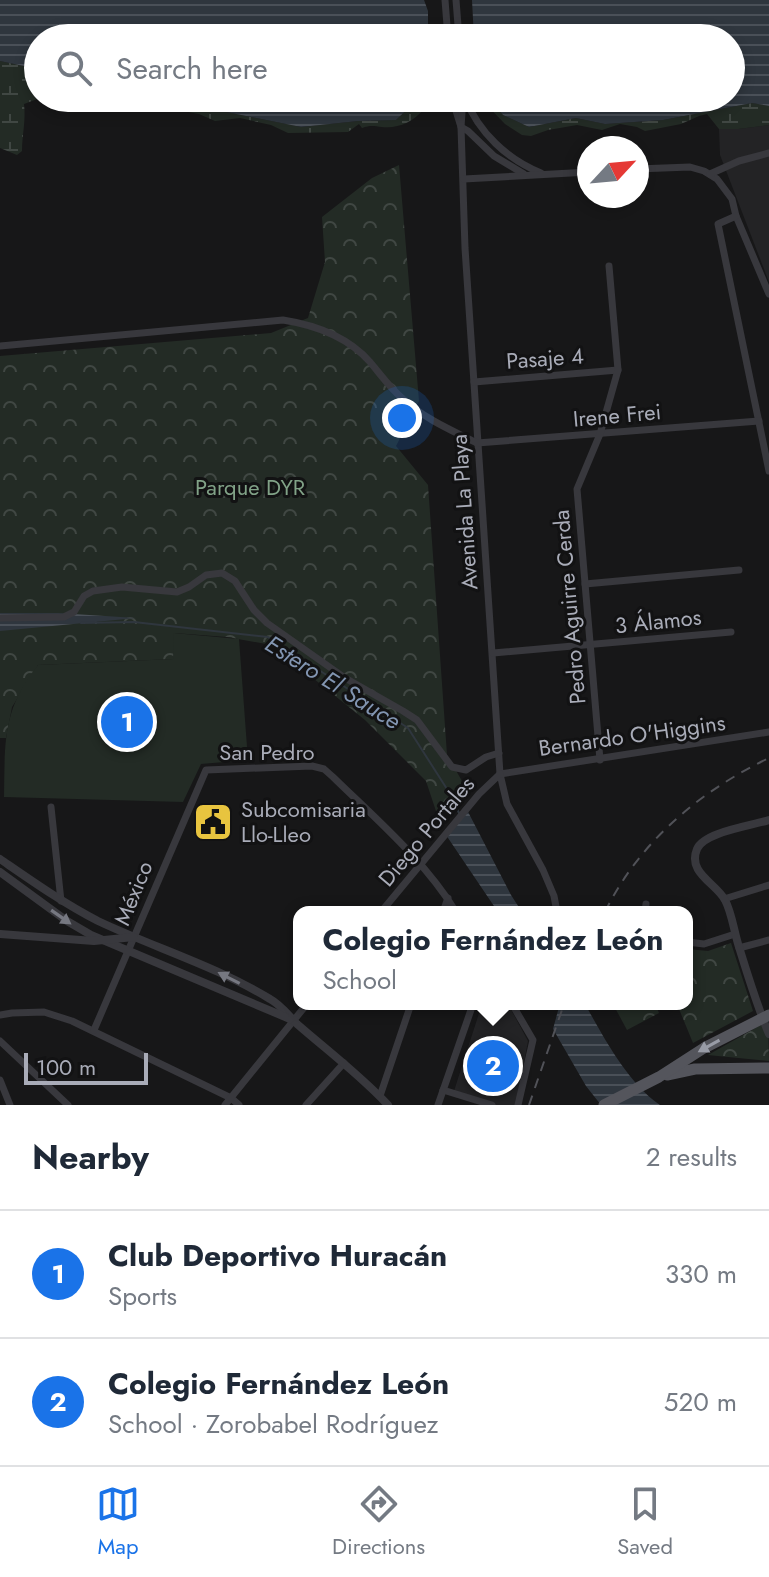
<!DOCTYPE html>
<meta charset="utf-8">
<style>
:root{--surface:#fff;--page:#f2f2f3;--text:#1f2937;--muted:#747a83;--line:#e0e1e3;--accent:#1a73e8}
body{margin:0;font-family:Jost,sans-serif;background:var(--page);color:var(--text)}
.compass{position:absolute;left:577px;top:136px;width:72px;height:72px;border-radius:50%;background:var(--surface);box-shadow:0 4px 12px #0003;rotate:64deg}
.scale{position:absolute;left:24px;bottom:20px;width:124px;box-sizing:border-box;padding-left:8px;border:4px solid #a9acb8;border-top:0;font-size:22px;line-height:28px;white-space:nowrap;color:#a9acb8;-webkit-text-stroke:6px #121213;paint-order:stroke}
.you{position:absolute;left:402px;top:418px;width:28px;height:28px;margin:-20px;border:6px solid #fff;border-radius:50%;background:#1a73e8;box-shadow:0 0 0 12px #1a73e833}
.badge{display:grid;place-items:center;width:52px;height:52px;border-radius:50%;background:var(--accent);color:#fff;font-size:26px;font-weight:700}
.pin{position:absolute;translate:-50% -50%;border:4px solid #fff;box-shadow:0 2px 8px #0006}
.popup{position:absolute;left:293px;top:906px;width:400px;height:104px;box-sizing:border-box;display:grid;place-content:center;border-radius:16px;background:var(--surface);filter:drop-shadow(0 2px 6px #0005);font-size:26px;white-space:nowrap;color:var(--muted)}
.popup b{font-size:30px;color:var(--text)}
.popup::after{content:'';position:absolute;left:50%;top:100%;margin-left:-16px;border:16px solid transparent;border-top-color:var(--surface)}
.list{margin:0;padding:0;list-style:none}
h2{display:flex;justify-content:space-between;align-items:center;height:104px;margin:0;padding:0 32px;font-size:34px}
h2 small{font-size:26px;font-weight:400;color:var(--muted)}
.list li{display:grid;grid-template-columns:52px 1fr auto;gap:24px;align-items:center;box-sizing:border-box;height:128px;padding:0 32px;border-top:2px solid var(--line)}
.list b{display:block;font-size:30px;white-space:nowrap}
.list p{margin:0;font-size:26px;white-space:nowrap;color:var(--muted)}
.list em{font-size:26px;font-style:normal;color:var(--muted)}
.icon{flex:none;width:44px;height:44px;fill:none;stroke:currentColor;stroke-width:2;stroke-linecap:round;stroke-linejoin:round}
.map{position:relative;flex:none;width:769px;height:1105px;overflow:hidden}
.search{position:absolute;background:var(--surface);box-shadow:0 4px 12px #0003;left:24px;right:24px;top:24px;height:88px;display:flex;align-items:center;gap:20px;box-sizing:border-box;padding:0 28px;border-radius:44px;color:var(--muted);font-size:30px}
.sheet{height:360px;background:var(--surface)}
nav{display:flex;justify-content:space-around;align-items:center;box-sizing:border-box;height:112px;border-top:2px solid var(--line);background:var(--surface);font-size:22px;color:var(--muted)}
nav a{display:grid;justify-items:center;gap:4px}
nav .on{color:var(--accent)}
.map>svg:first-child{display:block}
.built{fill:#232325}
.forest{fill:url(#forest-crowns)}
.wetland{fill:url(#wetland-marsh)}
.pitch{fill:#232b25}
.water{fill:url(#water-rules)}
.lines{fill:none;stroke-linecap:round;stroke-linejoin:round}
.stream{stroke:#2f363e;stroke-width:2}
.minor{stroke:#38383d;stroke-width:7}
.tertiary{stroke:#38383d;stroke-width:8}
.primary{stroke:#54555c;stroke-width:11}
.rail{stroke:#515258;stroke-width:2;stroke-dasharray:10 8;stroke-linecap:butt}
.oneway{fill:#767881}
.oneway2{fill:#989ba6}
.labels{text-anchor:middle;dominant-baseline:central;stroke-width:6;stroke-linejoin:round;paint-order:stroke}
.street-label{font-size:22px;fill:#a9acb8;stroke:#121213}
.park-label{font-size:22px;fill:#81a287;stroke:#121213}
.poi-label{font-size:22px;fill:#a9acb8;stroke:#121213;text-anchor:start}
.water-label{font-size:24px;font-style:italic;fill:#8295b1;stroke:#121213}
</style>
<div class="map">
<svg width="769" height="1105" viewBox="0 0 769 1105">
<defs>
<pattern id="forest-crowns" width="20" height="18" patternUnits="userSpaceOnUse" patternTransform="scale(2)"><rect width="20" height="18" fill="#232b25"/><path d="M2 6a3 3 0 1 1 6 0M12 15a3 3 0 1 1 6 0" fill="none" stroke="#404743"/></pattern>
<pattern id="wetland-marsh" width="20" height="14" patternUnits="userSpaceOnUse" patternTransform="scale(2)"><rect width="20" height="14" fill="#232b25"/><path d="M1 5h8M5 5V1M11 12h8M15 12V8" fill="none" stroke="#404743"/></pattern>
<pattern id="water-rules" width="6" height="5" patternUnits="userSpaceOnUse" patternTransform="scale(2)"><rect width="6" height="5" fill="#2f363e"/><path d="M0 2.5h6" fill="none" stroke="#4a5058"/></pattern>
</defs>
<rect width="100%" height="100%" fill="#171718"/>
<!-- built -->
<g class="built">
<polygon points="769,125 769,282 720,155 719,129 738,129"/>
<polygon points="482,1004 508,1004 528,1041 516,1105 495,1105 454,1091"/>
</g>
<!-- forest -->
<g class="forest">
<polygon points="399,165 419,401 396,446 428,485 447,755 466,788 438,817 426,781 365,720 272,645 227,637 174,633 174,659 38,665 12,707 6,738 0,738 0,356 271,333 308,318 325,262 322,217 372,178"/>
<polygon points="731,943 753,1011 693,1043 677,1004 687,1004 687,949 708,951"/>
<polygon points="613,1004 655,1004 659,1013 627,1030"/>
<polygon points="768,1021 769,1061 708,1055"/>
</g>
<!-- wetland -->
<g class="wetland">
<path d="M0 61 38 69V98H40L24 104C26 121 22 135 22 151L17 155 0 148Z"/>
<path d="M87 98H157L301 127 358 121 396 120 419 98H429L422 102 423 110C413 122 397 129 382 127 374 126 370 125 362 128L359 124 348 132 288 133 271 125 240 118 215 121 199 114 173 109 162 100 155 102 121 100 95 102Z"/>
<polygon points="480,98 489,98 503,115 529,127 576,118 605,124 663,120 752,103 769,106 769,125 738,129 719,129 707,114 699,116 681,124 645,131 637,127 620,124 602,130 577,125 548,130 531,136 522,135 505,124"/>
</g>
<!-- pitch -->
<path class="pitch" d="M174 633 239 639 248 760 201 764 183 802 4 797C5 742 2 710 38 665L173 659Z"/>
<!-- water -->
<g class="water">
<polygon points="0,0 424,0 428,11 428,38 38,38 38,69 0,61"/>
<polygon points="472,0 769,0 769,106 752,103 663,120 605,124 576,118 529,127 503,115 489,98 731,98 731,38 474,38"/>
<polygon points="157,98 419,98 396,120 358,121 301,127"/>
<polygon points="0,613 58,613 136,618 0,631"/>
<polygon points="465,806 511,895 522,912 498,912 444,832"/>
<path d="M557 1004H585C604 1038 627 1082 660 1105H601L586 1086 553 1029 559 1007Z"/>
</g>
<g class="lines">
<!-- stream -->
<polyline class="stream" points="81,623 134,622 268,637 408,728 447,789 459,813"/>
<!-- minor -->
<g class="minor">
<polyline points="445,0 448,38"/>
<polyline points="456,0 459,38"/>
<polyline points="452,98 461,127 468,131 494,156 524,174"/>
<polyline points="463,98 461,127 465,248 500,774 507,804 543,870 554,896 557,912"/>
<path d="M465 98C479 133 507 159 541 173"/>
<polyline points="637,169 690,167 704,171 717,179 732,199 736,216 769,294"/>
<polyline points="710,174 739,161 769,153"/>
<polyline points="464,179 589,172"/>
<polyline points="736,216 718,224 769,471"/>
<path d="M0 346 283 320C315 325 348 337 370 362 381 375 390 388 403 399 425 419 451 430 477 443L759 421"/>
<polyline points="474,382 618,370"/>
<polyline points="585,584 739,570"/>
<polyline points="0,618 64,617 74,612 84,596 93,591 122,587 177,592 189,587 206,575 222,573 235,581 254,610 267,623 345,678 403,711 417,720 452,767 466,770 486,757 499,753"/>
<polyline points="493,653 731,632"/>
<polyline points="600,760 577,489 600,434 618,370 609,266"/>
<polyline points="500,774 769,732"/>
<polyline points="51,807 61,901"/>
<polyline points="724,899 769,885"/>
<polyline points="381,912 479,794 500,774"/>
<polyline points="443,912 448,898"/>
<polyline points="645,912 646,904"/>
<polyline points="687,942 704,944 735,934"/>
<polyline points="739,948 769,940"/>
<polyline points="512,1004 533,1040 518,1105"/>
<polyline points="0,1015 12,1013 44,1012 72,1021 231,1098 239,1105"/>
<path d="M94 1030 206 770 312 766 324 769 333 777C376 819 425 861 456 912"/>
<polyline points="0,1041 68,1105"/>
<polyline points="0,1080 10,1105"/>
<polyline points="443,1090 492,1105"/>
<polyline points="380,1096 411,1004"/>
<polyline points="225,1105 307,1004"/>
<polyline points="306,1105 344,1063"/>
<polyline points="438,1105 473,1004"/>
</g>
<!-- tertiary -->
<g class="tertiary">
<path d="M769 820C751 826 704 832 697 849 687 873 716 883 725 900 732 913 734 932 739 947 748 976 757 1006 769 1034"/>
<path d="M0 859C32 881 63 903 98 921 155 948 216 966 270 999 281 1005 288 1015 297 1024 328 1051 360 1075 388 1105"/>
<polyline points="0,872 67,921 91,935 290,1019"/>
<polyline points="0,934 94,941 134,937"/>
</g>
<!-- primary -->
<g class="primary">
<polyline points="667,1075 695,1069 769,1068"/>
<polyline points="604,1105 659,1077 704,1048 769,1015"/>
</g>
<!-- rail -->
<g class="rail">
<path d="M605 912C639 842 700 791 769 758"/>
<polyline points="529,1105 564,1004"/>
</g>
</g>
<!-- one-way arrows -->
<defs><path id="oneway-solid" d="M-6-.8H1V-3.2L6.5 0L1 3.2V.8H-6Z" transform="scale(2)"/></defs>
<g class="oneway">
<use href="#oneway-solid" transform="translate(61 917) rotate(35)"/>
<use href="#oneway-solid" transform="translate(229 978) rotate(-153)"/>
</g>
<use class="oneway2" href="#oneway-solid" transform="translate(709 1046) rotate(151)"/>
<!-- icons -->
<defs>
<symbol id="civic-square" viewBox="-11 -11 22 22"><rect x="-9" y="-9" width="18" height="18" rx="4" fill="#e8c43f" stroke="#121213"/><path d="M-.6-6.5H3V-4.5H.6V-3L4-1V1h2V6H-6V1h2V-1L-.6-3ZM-1.2 2.5V6h2.4V2.5Z" fill="#111"/></symbol>
</defs>
<g fill-rule="evenodd">
<use href="#civic-square" x="191" y="800" width="44" height="44"/>
</g>
<g class="labels">
<!-- street labels -->
<g class="street-label">
<text transform="translate(545 358) rotate(-4)">Pasaje 4</text>
<text transform="translate(617 415) rotate(-5)">Irene Frei</text>
<text transform="translate(464 512) rotate(-94)">Avenida La Playa</text>
<text transform="translate(569 607) rotate(-95)">Pedro Aguirre Cerda</text>
<text transform="translate(658 621) rotate(-6)">3 Álamos</text>
<text transform="translate(632 735) rotate(-8)">Bernardo O'Higgins</text>
<text x="267" y="752">San Pedro</text>
<text transform="translate(426 831) rotate(-50)">Diego Portales</text>
<text transform="translate(133 893) rotate(-68)">México</text>
</g>
<!-- park labels -->
<g class="park-label">
<text x="250" y="487">Parque DYR</text>
</g>
<!-- poi labels -->
<g class="poi-label">
<text x="241" y="809">Subcomisaria<tspan x="241" dy="25">Llo-Lleo</tspan></text>
</g>
<!-- water labels -->
<g class="water-label">
<text transform="translate(333 682) rotate(32)">Estero El Sauce</text>
</g>
</g>
</svg>
<svg class="compass" viewBox="-18 -18 36 36"><path d="M0-13l5 13h-10z" fill="#e53935"/><path d="M0 13l5-13h-10z" fill="#747a83"/></svg>
<div class="scale">100 m</div>
<div class="you"></div>
<div class="pin badge" style="left:127px;top:722px">1</div>
<div class="pin badge" style="left:493px;top:1066px">2</div>
<div class="popup"><b>Colegio Fernández León</b>School</div>
<div class="search"><svg class="icon" aria-label="search" viewBox="0 0 24 24"><circle cx="10" cy="10" r="6"/><path d="M15 15l6 6"/></svg>Search here</div>
</div>
<section class="sheet">
<h2>Nearby<small>2 results</small></h2>
<ul class="list">
<li><span class="badge">1</span><div><b>Club Deportivo Huracán</b><p>Sports</p></div><em>330 m</em></li>
<li><span class="badge">2</span><div><b>Colegio Fernández León</b><p>School · Zorobabel Rodríguez</p></div><em>520 m</em></li>
</ul>
</section>
<nav>
<a class="on"><svg class="icon" aria-label="map" viewBox="0 0 24 24"><path d="M3 6l6-2 6 2 6-2v14l-6 2-6-2-6 2zM9 4v14M15 6v14"/></svg>Map</a>
<a><svg class="icon" aria-label="directions" viewBox="0 0 24 24"><path d="M12 3l9 9-9 9-9-9zM9 14v-3h6M13 9l2 2-2 2"/></svg>Directions</a>
<a><svg class="icon" aria-label="saved" viewBox="0 0 24 24"><path d="M7 4h10v16l-5-4-5 4z"/></svg>Saved</a>
</nav>
